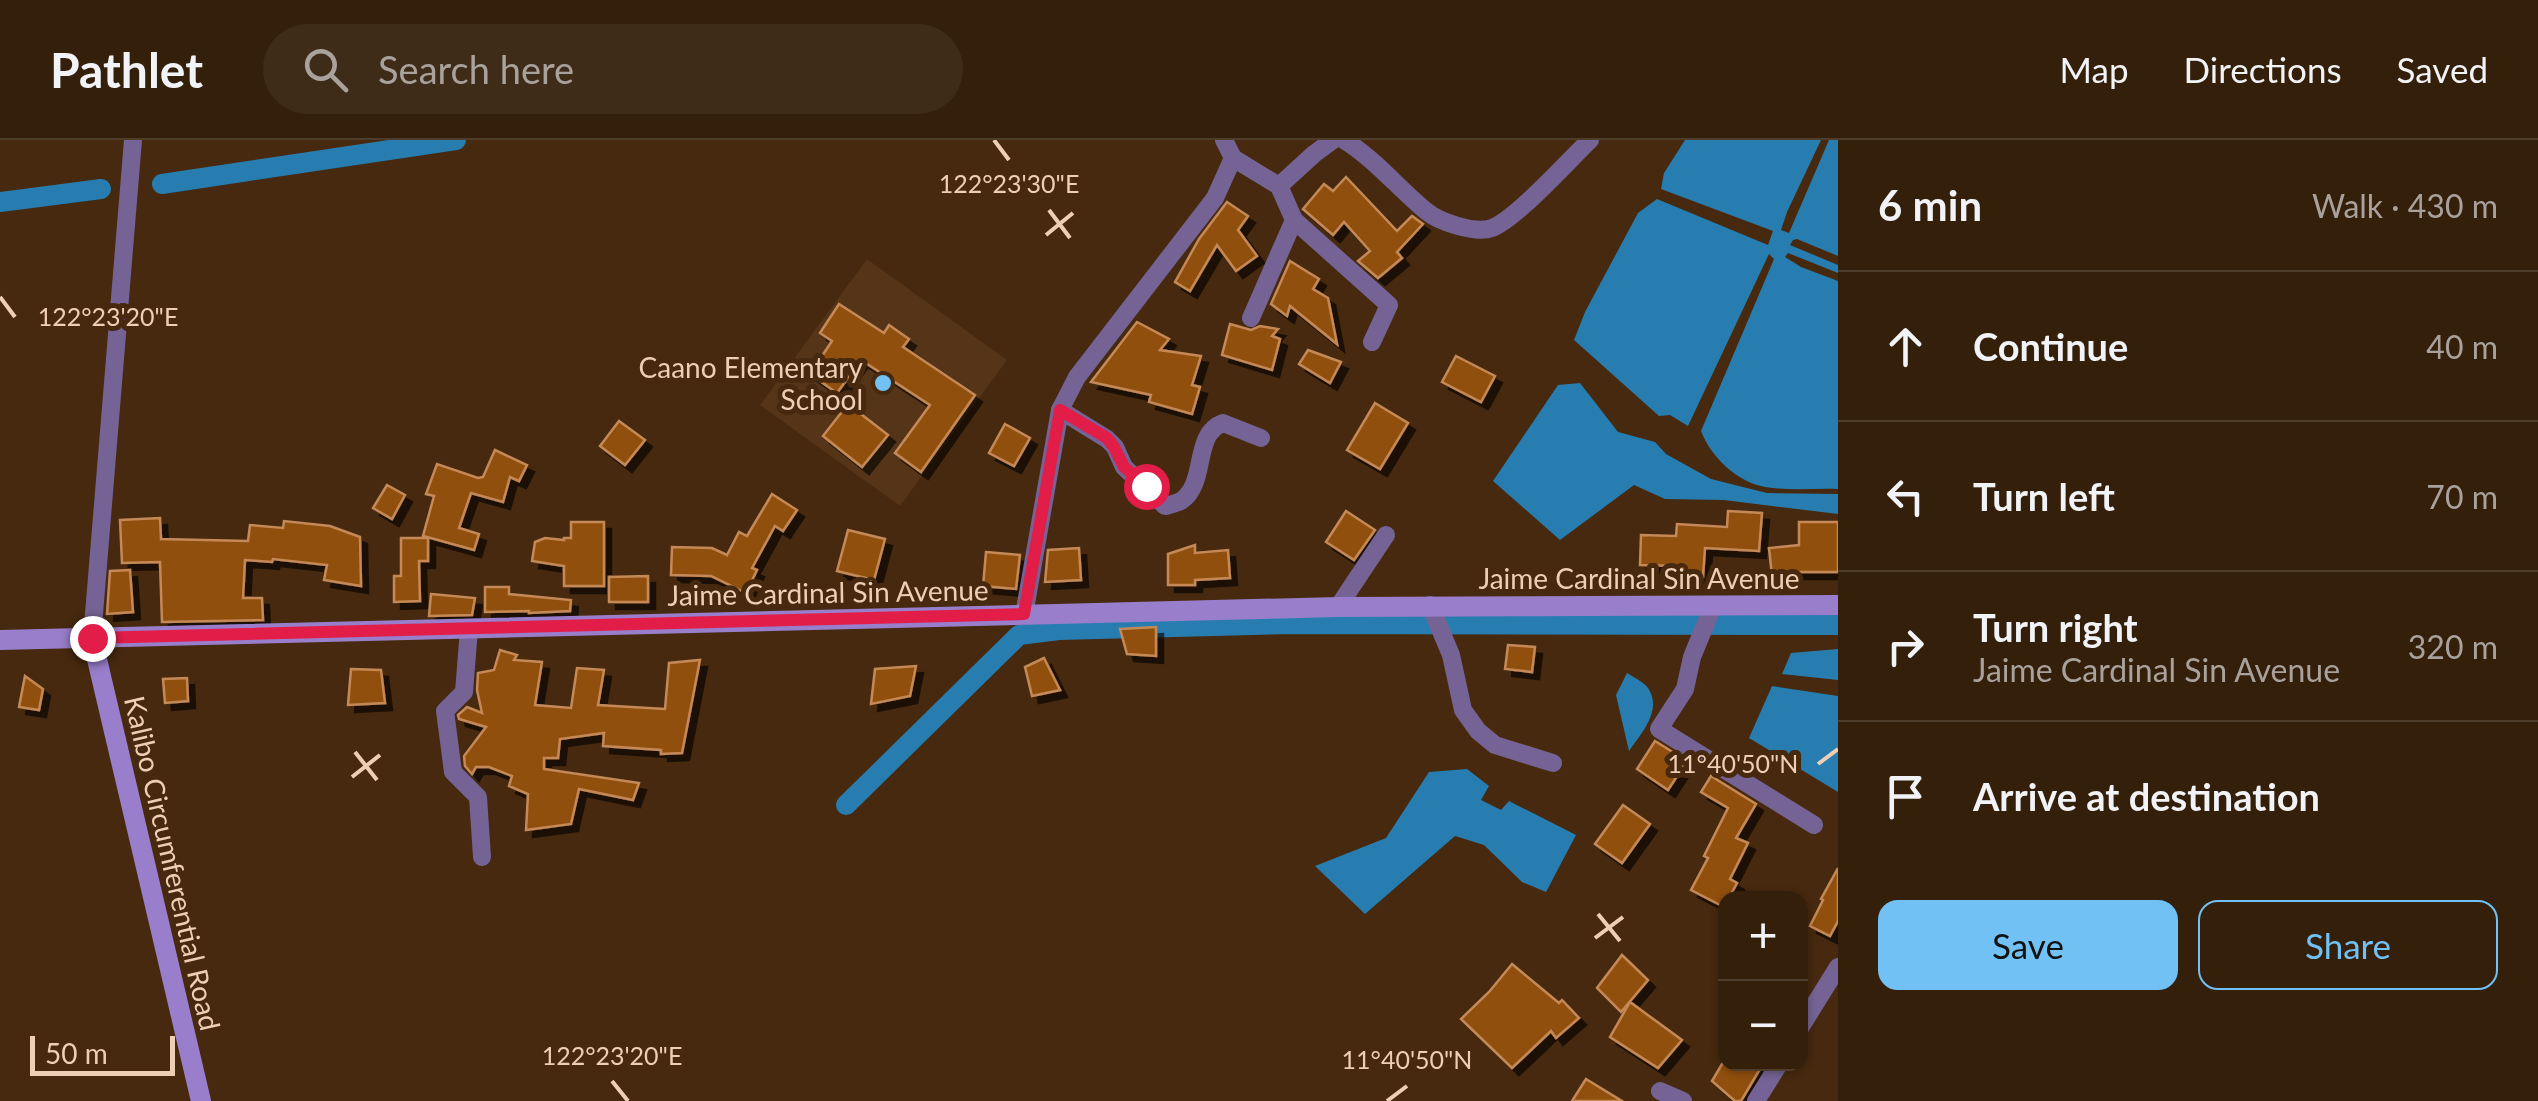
<!DOCTYPE html>
<meta charset="utf-8">
<style>
:root{--surface:#341f0a;--page:#3f2c18;--text:#f1f3f6;--muted:#a9a29c;--line:#4e3d2b;--accent:#72c1f5}
body{margin:0;font-family:Lato,sans-serif;background:var(--page);color:var(--text)}
.controls{position:absolute;right:30px;bottom:30px;display:grid;overflow:hidden;border-radius:20px;box-shadow:0 2px 8px #0004}
.controls button{width:90px;height:90px;display:grid;place-items:center;padding:0;border:0;border-bottom:2px solid var(--line);background:var(--surface);color:var(--text);font:50px sans-serif}
.scale{position:absolute;left:30px;bottom:25px;width:145px;box-sizing:border-box;padding-left:10px;border:5px solid #eeceb5;border-top:0;font-size:28px;line-height:35px;white-space:nowrap;color:#eeceb5;-webkit-text-stroke:8px #46290e;paint-order:stroke}
.stop{position:absolute;width:30px;height:30px;margin:-22px;border:8px solid #e11d48;border-radius:50%;background:#fff}
.stop.end{background:#e11d48;border-color:#fff;box-shadow:0 2px 10px #0008}
.list{margin:0;padding:0;list-style:none}
h2{display:flex;justify-content:space-between;align-items:center;height:130px;margin:0;padding:0 40px;font-size:42px}
h2 small{font-size:32px;font-weight:400;color:var(--muted)}
.list li{display:grid;grid-template-columns:65px 1fr auto;gap:30px;align-items:center;box-sizing:border-box;height:150px;padding:0 40px;border-top:2px solid var(--line)}
.list b{display:block;font-size:38px;white-space:nowrap}
.list p{margin:0;font-size:32px;white-space:nowrap;color:var(--muted)}
.list em{font-size:32px;font-style:normal;color:var(--muted)}
.actions{display:flex;gap:20px;padding:30px 40px}
.actions a{flex:1;padding:22px 0;border:2px solid var(--accent);border-radius:20px;text-align:center;font-size:35px;color:var(--accent)}
.actions .main{background:var(--accent);color:#111}
.icon{flex:none;width:55px;height:55px;fill:none;stroke:currentColor;stroke-width:2;stroke-linecap:round;stroke-linejoin:round}
.map{position:relative;flex:none;width:1838px;height:961px;overflow:hidden}
header{display:flex;align-items:center;gap:60px;box-sizing:border-box;height:140px;padding:0 50px;background:var(--surface);border-bottom:2px solid var(--line)}
header strong{font-size:48px}
nav{display:flex;gap:55px;margin-inline-start:auto;font-size:35px}
.search{width:700px;height:90px;background:var(--page);display:flex;align-items:center;gap:25px;box-sizing:border-box;padding:0 35px;border-radius:55px;color:var(--muted);font-size:38px}
main{display:flex}
aside{flex:1;background:var(--surface)}
.map>svg:first-child{display:block}
.built{fill:#553417}
.water{fill:#277db0}
.lines{fill:none;stroke-linecap:round;stroke-linejoin:round}
.canal{stroke:#277db0;stroke-width:20}
.building{fill:#90500d;stroke:#c58958;stroke-width:2.5;filter:url(#shadow)}
.street{stroke:#746394;stroke-width:18}
.secondary{stroke:#997ecb;stroke-width:20}
.route{stroke:#e11d48;stroke-width:12}
.ticks{fill:none;stroke:#eeceb5;stroke-width:4}
.poi-dot{fill:#72c1f5;stroke:#46290e;stroke-width:4}
.labels{text-anchor:middle;dominant-baseline:central;stroke-width:10;stroke-linejoin:round;paint-order:stroke}
.poi-label{font-size:28px;fill:#eeceb5;stroke:#46290e;text-anchor:end}
.street-label{font-size:28px;fill:#eeceb5;stroke:#46290e}
.ticks-label{font-size:25px;text-anchor:middle;fill:#eeceb5;stroke:#46290e;stroke-width:10;stroke-linejoin:round;paint-order:stroke}
</style>
<header>
<strong>Pathlet</strong>
<div class="search"><svg class="icon" aria-label="search" viewBox="0 0 24 24"><circle cx="10" cy="10" r="6"/><path d="M15 15l6 6"/></svg>Search here</div>
<nav><a>Map</a><a>Directions</a><a>Saved</a></nav>
</header>
<main>
<div class="map">
<svg width="1838" height="961" viewBox="0 0 1838 961">
<defs>
<filter id="shadow"><feDropShadow dx="7" dy="7" stdDeviation="0" flood-color="#0009"/></filter>
</defs>
<rect width="100%" height="100%" fill="#46290e"/>
<!-- built -->
<polygon class="built" points="867,119 1007,220 900,366 760,265"/>
<!-- water -->
<g class="water">
<path d="M1685 0H1821L1787 72 1781 90 1789 93 1829 0H1838V116L1797 99 1793 100 1790 105 1838 125V133L1788 113 1785 117 1801 127 1838 141V349C1815 348 1788 351 1765 347 1737 342 1711 317 1701 291L1774 119 1769 114 1688 286 1670 275 1659 276 1574 200 1585 172 1638 73 1657 59 1768 105 1773 91 1661 49 1664 33Z"/>
<polygon points="1580,243 1618,292 1655,302 1666,314 1711,339 1767,353 1838,354 1838,374 1724,360 1665,359 1634,345 1560,400 1493,341 1558,245"/>
<polygon points="1838,509 1838,540 1782,534 1791,513"/>
<path d="M1627 533C1633 537 1644 542 1648 548 1663 570 1641 594 1629 611L1616 555Z"/>
<polygon points="1772,546 1838,556 1838,652 1749,598"/>
<polygon points="1467,629 1489,646 1481,660 1501,670 1509,661 1576,695 1546,752 1522,742 1484,705 1455,696 1365,774 1315,726 1386,698 1429,632"/>
</g>
<g class="lines">
<!-- canal -->
<g class="canal">
<polyline points="162,44 456,0"/>
<polyline points="0,62 101,49"/>
<polyline points="846,665 1019,495 1059,490 1294,484 1838,485"/>
</g>
</g>
<!-- building -->
<g class="building">
<polygon points="1346,37 1397,91 1412,76 1423,84 1397,112 1402,118 1378,138 1358,121 1370,111 1344,82 1333,95 1303,69 1324,44 1333,51"/>
<polygon points="1227,62 1248,76 1238,90 1257,116 1236,131 1217,105 1190,151 1175,142 1199,99"/>
<polygon points="1290,121 1319,139 1313,149 1328,158 1337,204 1290,166 1287,176 1271,164"/>
<polygon points="839,164 884,193 889,185 909,199 903,207 975,255 921,332 895,313 930,265 861,220 837,253 810,234 832,201 820,193"/>
<polygon points="1137,182 1169,199 1160,210 1201,216 1192,245 1200,247 1192,274 1149,262 1151,255 1091,242"/>
<polygon points="1230,184 1251,190 1260,186 1278,189 1272,196 1280,199 1272,230 1222,215"/>
<polygon points="1308,210 1341,222 1330,243 1299,224"/>
<polygon points="1456,216 1495,236 1481,262 1442,242"/>
<polygon points="1375,263 1408,283 1380,329 1347,310"/>
<polygon points="848,264 888,295 862,327 823,296"/>
<polygon points="619,281 645,300 625,325 600,306"/>
<polygon points="1005,284 1030,298 1014,326 989,313"/>
<polygon points="495,310 527,325 519,341 510,337 503,362 471,353 459,388 479,394 474,410 423,396 434,356 426,354 437,324 478,338 483,337"/>
<polygon points="387,345 405,355 392,379 373,368"/>
<polygon points="772,354 797,370 783,391 775,386 752,428 757,430 746,453 711,436 671,435 672,407 712,408 727,415 739,392 747,396"/>
<polygon points="1346,371 1375,390 1354,420 1326,402"/>
<polygon points="1728,371 1762,373 1759,411 1705,408 1703,437 1673,435 1674,426 1640,425 1641,395 1676,396 1677,384 1727,387"/>
<polygon points="160,378 161,399 248,401 250,385 283,388 284,381 330,386 360,397 361,446 324,440 327,425 273,419 272,422 245,420 243,458 262,458 263,480 162,482 160,422 122,423 120,380"/>
<polygon points="571,382 604,382 604,446 564,446 564,426 532,421 535,402 545,398 564,400 564,398 571,398"/>
<polygon points="1799,382 1838,382 1838,432 1797,432 1772,436 1769,408 1799,405"/>
<polygon points="848,390 885,399 874,440 837,431"/>
<polygon points="401,398 428,398 428,421 419,421 420,461 394,462 394,436 401,436"/>
<polygon points="1195,405 1195,413 1228,410 1230,438 1195,440 1195,445 1168,445 1168,414"/>
<polygon points="1079,408 1081,440 1045,442 1048,410"/>
<polygon points="986,412 1020,415 1016,449 983,446"/>
<polygon points="130,430 133,472 107,474 110,431"/>
<polygon points="648,436 648,462 609,462 609,437"/>
<polygon points="485,447 509,447 509,454 571,460 570,471 529,473 529,471 485,472"/>
<polygon points="431,454 475,458 472,475 429,476"/>
<polygon points="1156,487 1156,516 1127,514 1120,489"/>
<polygon points="1508,505 1535,507 1532,532 1505,529"/>
<polygon points="500,510 517,515 514,520 542,522 535,565 571,568 577,528 604,530 598,565 665,569 669,523 700,520 682,613 661,614 661,610 603,606 604,593 560,599 558,618 544,618 544,629 639,643 633,660 579,649 571,684 526,690 528,654 509,646 512,636 489,627 476,627 472,634 465,626 464,616 486,587 459,579 458,575 467,567 482,573 477,550 478,533 494,530"/>
<polygon points="1044,518 1060,550 1032,556 1025,527"/>
<polygon points="916,526 910,556 871,564 875,529"/>
<polygon points="351,529 381,530 385,563 348,565"/>
<polygon points="25,536 43,549 39,570 19,567"/>
<polygon points="187,538 188,561 165,563 163,539"/>
<polygon points="1655,601 1687,621 1668,650 1637,629"/>
<polygon points="1711,636 1756,664 1736,698 1748,703 1730,739 1737,743 1729,758 1726,758 1724,767 1691,750 1708,718 1704,716 1728,668 1701,652"/>
<polygon points="1623,665 1650,684 1622,723 1595,704"/>
<polygon points="1838,728 1838,781 1830,796 1810,786 1823,760 1821,759"/>
<polygon points="1622,815 1648,840 1621,872 1597,848"/>
<polygon points="1512,824 1559,863 1562,860 1579,878 1556,898 1551,891 1512,928 1461,879 1489,852"/>
<polygon points="1630,862 1682,900 1658,928 1610,897"/>
<polygon points="1722,924 1763,924 1741,961 1735,961 1712,941"/>
<polygon points="1586,939 1622,961 1572,961"/>
</g>
<g class="lines">
<!-- street -->
<g class="street">
<path d="M1344 0C1375 19 1398 48 1426 71 1439 82 1475 94 1492 88 1515 80 1569 20 1590 0"/>
<polyline points="1233,18 1279,46 1314,14 1333,0"/>
<polyline points="1294,80 1389,165 1372,202"/>
<polyline points="1251,178 1294,80 1279,46"/>
<path d="M1060 270 1107 299 1115 307 1124 327 1165 366C1167 366 1179 362 1181 361 1208 343 1192 294 1223 283L1261 298"/>
<polyline points="1430,465 1451,515 1463,570 1478,591 1495,605 1553,623"/>
<polyline points="1713,466 1692,517 1685,549 1659,589 1814,685"/>
<polyline points="1338,467 1386,395"/>
<polyline points="1024,475 1060,270 1077,237 1215,58 1233,18 1224,0"/>
<polyline points="469,489 464,552 445,571 453,632 478,657 482,717"/>
<polyline points="92,498 133,0"/>
<polyline points="1800,888 1838,827"/>
<polyline points="1660,951 1683,961"/>
<polyline points="1756,961 1779,924"/>
</g>
<!-- secondary -->
<g class="secondary">
<polyline points="92,498 201,961"/>
<polyline points="0,500 1338,467 1838,465"/>
</g>
</g>
<g class="lines">
<!-- route -->
<polyline class="route" points="92,498 1024,474 1060,270 1107,298 1114,307 1124,327 1146,346"/>
</g>
<!-- ticks -->
<path class="ticks" d="M994 0 1009 20M1049 70 1070 98M1046 95 1073 73M0 157 15 177M355 612 377 640M1818 624 1838 609M352 637 380 615M1598 774 1620 801M1595 798 1623 777M612 941 628 961M1387 961 1407 946"/>
<!-- markers -->
<circle class="poi-dot" cx="883" cy="243" r="10"/>
<g class="labels">
<!-- poi labels -->
<g class="poi-label">
<text x="863" y="227">Caano Elementary<tspan x="863" dy="32">School</tspan></text>
</g>
<!-- street labels -->
<g class="street-label">
<text x="1639" y="438">Jaime Cardinal Sin Avenue</text>
<text transform="translate(828 452) rotate(-1)">Jaime Cardinal Sin Avenue</text>
<text transform="translate(173 723) rotate(77)">Kalibo Circumferential Road</text>
</g>
</g>
<g class="ticks-label">
<text x="1009" y="53">122°23'30"E</text>
<text x="108" y="186">122°23'20"E</text>
<text x="1733" y="633">11°40'50"N</text>
<text x="612" y="925">122°23'20"E</text>
<text x="1407" y="929">11°40'50"N</text>
</g>
</svg>
<div class="controls">
<button>+</button>
<button>−</button>
</div>
<div class="scale">50 m</div>
<div class="stop" style="left:1146px;top:346px"></div>
<div class="stop end" style="left:92px;top:498px"></div>
</div>
<aside>
<h2>6 min<small>Walk · 430 m</small></h2>
<ul class="list">
<li><svg class="icon" aria-label="ahead" viewBox="0 0 24 24"><path d="M12 20V5M6 11l6-6 6 6"/></svg><div><b>Continue</b></div><em>40 m</em></li>
<li><svg class="icon" aria-label="left" viewBox="0 0 24 24"><path d="M17 20v-9H6M10 6l-5 5 5 5"/></svg><div><b>Turn left</b></div><em>70 m</em></li>
<li><svg class="icon" aria-label="right" viewBox="0 0 24 24"><path d="M7 20v-9h11M14 6l5 5-5 5"/></svg><div><b>Turn right</b><p>Jaime Cardinal Sin Avenue</p></div><em>320 m</em></li>
<li><svg class="icon" aria-label="arrive" viewBox="0 0 24 24"><path d="M6 21V4h12l-3 4 3 4H6"/></svg><div><b>Arrive at destination</b></div></li>
</ul>
<div class="actions"><a class="main">Save</a><a>Share</a></div>
</aside>
</main>
